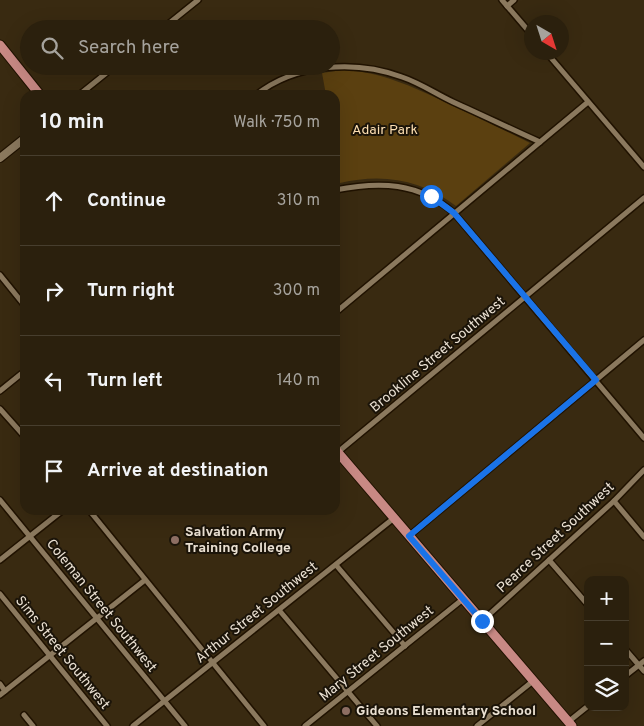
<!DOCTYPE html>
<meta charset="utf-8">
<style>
:root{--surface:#2b200d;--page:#332816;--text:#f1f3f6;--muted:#a6a39d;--line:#473e2e}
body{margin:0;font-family:Overpass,sans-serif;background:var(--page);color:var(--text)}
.controls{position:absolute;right:15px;bottom:15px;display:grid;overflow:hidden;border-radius:10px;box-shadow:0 5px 20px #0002}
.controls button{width:45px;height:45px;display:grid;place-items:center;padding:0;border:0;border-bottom:1px solid var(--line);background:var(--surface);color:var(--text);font:25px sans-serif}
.compass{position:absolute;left:524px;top:15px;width:45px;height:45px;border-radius:50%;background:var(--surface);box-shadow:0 5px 20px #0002;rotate:141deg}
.stop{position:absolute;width:15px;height:15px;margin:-11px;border:4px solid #1a73e8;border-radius:50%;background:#fff}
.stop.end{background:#1a73e8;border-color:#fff;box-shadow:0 1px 5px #0008}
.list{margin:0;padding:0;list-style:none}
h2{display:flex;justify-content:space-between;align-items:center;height:65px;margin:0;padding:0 20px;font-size:21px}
h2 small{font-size:16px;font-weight:400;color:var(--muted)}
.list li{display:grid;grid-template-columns:32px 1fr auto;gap:15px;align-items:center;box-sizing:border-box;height:90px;padding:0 20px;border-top:1px solid var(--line)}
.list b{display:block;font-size:19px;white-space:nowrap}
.list em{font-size:16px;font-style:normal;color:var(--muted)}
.icon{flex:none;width:28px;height:28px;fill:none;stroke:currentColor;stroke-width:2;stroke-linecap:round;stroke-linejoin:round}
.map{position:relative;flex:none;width:644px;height:726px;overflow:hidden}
.search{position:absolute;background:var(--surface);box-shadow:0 5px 20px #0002;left:20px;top:20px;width:320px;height:55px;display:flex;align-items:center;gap:12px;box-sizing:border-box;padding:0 18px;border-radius:28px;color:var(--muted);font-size:19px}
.panel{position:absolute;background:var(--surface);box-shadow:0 5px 20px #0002;left:20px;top:90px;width:320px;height:425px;border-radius:15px}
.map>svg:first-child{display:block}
.green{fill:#5b4010}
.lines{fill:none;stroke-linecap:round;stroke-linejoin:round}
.street-casing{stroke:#201200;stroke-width:8}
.secondary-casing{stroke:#201200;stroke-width:10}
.primary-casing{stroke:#201200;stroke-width:11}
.street{stroke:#8b795e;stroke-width:5}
.secondary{stroke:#8b795e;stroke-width:8}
.primary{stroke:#c88984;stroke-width:9}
.route{stroke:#1a73e8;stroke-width:6}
.education-dot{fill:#8d6e63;stroke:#1b1409;stroke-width:2}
.labels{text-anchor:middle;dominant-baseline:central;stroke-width:4;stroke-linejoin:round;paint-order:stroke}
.park-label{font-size:14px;fill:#fcdeb1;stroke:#1b1409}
.street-label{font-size:14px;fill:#ebe1d3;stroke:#1b1409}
.poi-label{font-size:14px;font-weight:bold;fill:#ebe1d3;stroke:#1b1409;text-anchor:start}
</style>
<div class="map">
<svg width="644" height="726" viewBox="0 0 644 726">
<rect width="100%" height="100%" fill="#392a11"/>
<!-- green -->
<path class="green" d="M342 70C382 72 411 86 447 103 475 116 502 129 530 143L456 206C421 179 382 173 340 183L335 151V95H326L322 73Z"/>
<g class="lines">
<defs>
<g id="street">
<polyline points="502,0 532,35"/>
<polyline points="507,6 514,0"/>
<polyline points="162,29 198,0"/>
<polyline points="546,52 644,167"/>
<polyline points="79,95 115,66"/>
<path d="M256 95C296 63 356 60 402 77 420 83 436 94 453 102 482 115 511 129 540 142"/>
<path d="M335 190C380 181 418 182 454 213L644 438"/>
<polyline points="0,275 25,306"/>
<polyline points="335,313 588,102"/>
<polyline points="0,391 21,374"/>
<polyline points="0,409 25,437"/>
<polyline points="338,452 644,198"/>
<polyline points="0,500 185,726"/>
<polyline points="614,501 644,537"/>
<polyline points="89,510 264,726"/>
<polyline points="409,536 644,340"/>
<polyline points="0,560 63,510"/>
<polyline points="549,560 588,605"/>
<polyline points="336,565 405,646"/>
<polyline points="0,594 107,726"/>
<polyline points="279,610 377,726"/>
<polyline points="482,621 614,501 644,470"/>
<polyline points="625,649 644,671"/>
<polyline points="625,676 644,661"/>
<polyline points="0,684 5,691"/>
<polyline points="0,695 145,580"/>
<polyline points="24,715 33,726"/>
<polyline points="568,722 588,706"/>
<polyline points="133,726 394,518"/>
<polyline points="305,726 463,599"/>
<polyline points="477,726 533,681"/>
</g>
<polyline id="secondary" points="0,158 25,138"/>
<g id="primary">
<polyline points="0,45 40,95"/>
<polyline points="335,449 572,726"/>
</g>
</defs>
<!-- street casing -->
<use href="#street" class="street-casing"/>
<!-- secondary casing -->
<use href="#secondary" class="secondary-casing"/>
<!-- primary casing -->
<use href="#primary" class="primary-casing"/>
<!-- street -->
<use href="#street" class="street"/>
<!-- secondary -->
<use href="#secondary" class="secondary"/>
<!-- primary -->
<use href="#primary" class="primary"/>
</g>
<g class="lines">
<!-- route -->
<polyline class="route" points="431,196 454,213 596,380 409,536 482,621"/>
</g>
<!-- markers -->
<g class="education-dot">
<circle cx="175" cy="540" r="5"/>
<circle cx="346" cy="711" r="5"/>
</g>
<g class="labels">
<!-- park labels -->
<g class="park-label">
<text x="385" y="130">Adair Park</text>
</g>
<!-- street labels -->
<g class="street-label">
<text transform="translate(438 355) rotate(-40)">Brookline Street Southwest</text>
<text transform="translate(556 538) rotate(-43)">Pearce Street Southwest</text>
<text transform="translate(101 606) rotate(51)">Coleman Street Southwest</text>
<text transform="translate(257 613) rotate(-39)">Arthur Street Southwest</text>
<text transform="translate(62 653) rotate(51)">Sims Street Southwest</text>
<text transform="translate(377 654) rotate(-39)">Mary Street Southwest</text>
</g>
<!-- poi labels -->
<g class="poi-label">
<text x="185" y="532">Salvation Army<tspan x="185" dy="16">Training College</tspan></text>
<text x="356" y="711">Gideons Elementary School</text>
</g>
</g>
</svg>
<div class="controls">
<button>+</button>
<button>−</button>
<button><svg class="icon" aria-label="layers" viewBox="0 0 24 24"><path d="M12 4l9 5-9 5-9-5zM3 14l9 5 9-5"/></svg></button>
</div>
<svg class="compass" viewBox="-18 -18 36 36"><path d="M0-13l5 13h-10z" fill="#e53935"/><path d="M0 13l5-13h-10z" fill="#a6a39d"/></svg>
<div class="stop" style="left:431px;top:196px"></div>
<div class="stop end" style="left:482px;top:621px"></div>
<div class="search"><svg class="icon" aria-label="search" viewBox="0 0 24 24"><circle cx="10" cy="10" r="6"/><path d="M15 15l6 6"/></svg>Search here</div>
<section class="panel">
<h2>10 min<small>Walk · 750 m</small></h2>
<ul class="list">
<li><svg class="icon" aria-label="ahead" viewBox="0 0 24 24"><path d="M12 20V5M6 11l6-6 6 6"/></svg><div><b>Continue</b></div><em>310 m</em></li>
<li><svg class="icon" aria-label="right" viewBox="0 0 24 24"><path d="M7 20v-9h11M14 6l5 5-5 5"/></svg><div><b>Turn right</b></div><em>300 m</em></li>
<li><svg class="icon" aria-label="left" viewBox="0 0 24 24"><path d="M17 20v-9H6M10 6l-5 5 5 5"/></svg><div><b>Turn left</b></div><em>140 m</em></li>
<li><svg class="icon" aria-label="arrive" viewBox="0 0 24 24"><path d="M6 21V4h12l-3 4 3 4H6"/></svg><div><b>Arrive at destination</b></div></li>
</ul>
</section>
</div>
